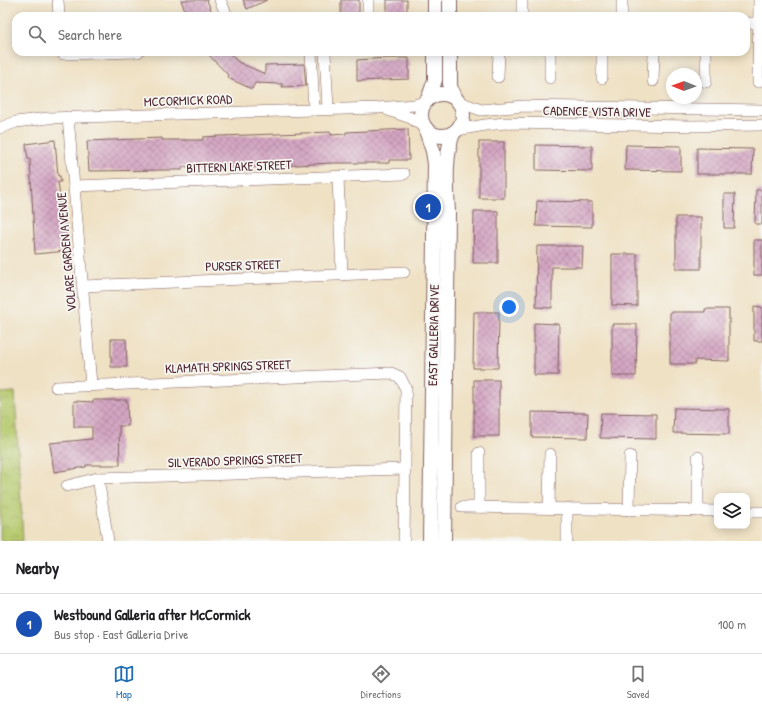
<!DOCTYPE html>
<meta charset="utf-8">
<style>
:root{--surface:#fff;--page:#f6f6f6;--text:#202124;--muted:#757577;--line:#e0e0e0;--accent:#1f6fb2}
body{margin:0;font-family:"Patrick Hand",sans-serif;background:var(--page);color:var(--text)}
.controls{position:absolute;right:12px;bottom:12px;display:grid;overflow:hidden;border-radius:8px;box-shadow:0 2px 10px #0003}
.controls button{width:36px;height:36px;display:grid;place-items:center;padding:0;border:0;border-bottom:1px solid var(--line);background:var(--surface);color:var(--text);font:20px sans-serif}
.compass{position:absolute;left:666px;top:68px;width:36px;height:36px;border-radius:50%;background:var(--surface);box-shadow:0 2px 10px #0003;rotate:271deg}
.you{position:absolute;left:509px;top:307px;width:14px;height:14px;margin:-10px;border:3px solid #fff;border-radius:50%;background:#1a73e8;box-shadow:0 0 0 6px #1a73e833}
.badge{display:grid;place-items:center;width:26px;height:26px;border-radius:50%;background:var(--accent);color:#fff;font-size:13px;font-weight:700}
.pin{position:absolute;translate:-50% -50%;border:2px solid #fff;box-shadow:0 1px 4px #0006}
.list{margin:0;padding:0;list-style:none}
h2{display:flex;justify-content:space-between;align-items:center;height:52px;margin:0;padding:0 16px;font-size:17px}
h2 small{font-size:13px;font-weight:400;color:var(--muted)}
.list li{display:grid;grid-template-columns:26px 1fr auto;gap:12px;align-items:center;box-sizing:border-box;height:60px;padding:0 16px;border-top:1px solid var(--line)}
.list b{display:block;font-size:15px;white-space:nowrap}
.list p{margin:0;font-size:13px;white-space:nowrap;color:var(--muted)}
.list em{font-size:13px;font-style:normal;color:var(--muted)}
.icon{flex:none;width:22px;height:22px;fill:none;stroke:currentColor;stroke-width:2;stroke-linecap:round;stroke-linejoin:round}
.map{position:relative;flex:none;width:762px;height:541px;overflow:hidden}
.search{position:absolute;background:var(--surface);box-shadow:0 2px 10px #0003;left:12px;right:12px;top:12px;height:44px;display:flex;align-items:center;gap:10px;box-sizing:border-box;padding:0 14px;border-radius:12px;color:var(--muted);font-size:15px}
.sheet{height:112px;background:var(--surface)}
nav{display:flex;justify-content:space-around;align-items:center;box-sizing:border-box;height:56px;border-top:1px solid var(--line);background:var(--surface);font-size:11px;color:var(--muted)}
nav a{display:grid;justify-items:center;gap:2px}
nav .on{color:var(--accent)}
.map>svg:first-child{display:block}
.park{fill:url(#park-crowns);stroke:#80744c}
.building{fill:url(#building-cross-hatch)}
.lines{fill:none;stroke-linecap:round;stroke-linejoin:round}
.minor-casing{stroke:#846361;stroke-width:12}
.major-casing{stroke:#846361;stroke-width:16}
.minor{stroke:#fff;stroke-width:11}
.major{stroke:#fff;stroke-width:14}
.labels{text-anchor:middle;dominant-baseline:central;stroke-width:3.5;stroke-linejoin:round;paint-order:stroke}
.street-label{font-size:13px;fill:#4a1f2b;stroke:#f6f6f2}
</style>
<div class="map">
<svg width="762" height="541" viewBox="0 0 762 541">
<defs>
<pattern id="park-crowns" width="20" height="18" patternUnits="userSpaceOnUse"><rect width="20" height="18" fill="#b5c96c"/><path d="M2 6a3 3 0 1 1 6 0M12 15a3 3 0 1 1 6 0" fill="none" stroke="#9dac5e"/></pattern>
<pattern id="building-cross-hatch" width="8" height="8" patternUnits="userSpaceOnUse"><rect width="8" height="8" fill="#d4a6c3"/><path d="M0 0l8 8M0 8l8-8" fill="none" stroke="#ae879f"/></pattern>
</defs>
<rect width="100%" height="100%" fill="#f6f6f2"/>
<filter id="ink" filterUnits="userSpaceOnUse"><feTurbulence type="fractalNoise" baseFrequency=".025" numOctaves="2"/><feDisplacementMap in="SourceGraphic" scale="8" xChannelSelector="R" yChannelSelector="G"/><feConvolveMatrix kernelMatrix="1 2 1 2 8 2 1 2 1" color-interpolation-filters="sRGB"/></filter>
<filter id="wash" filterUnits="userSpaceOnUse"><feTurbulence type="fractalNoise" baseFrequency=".012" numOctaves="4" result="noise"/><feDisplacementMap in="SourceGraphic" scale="16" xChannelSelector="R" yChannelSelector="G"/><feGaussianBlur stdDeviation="0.9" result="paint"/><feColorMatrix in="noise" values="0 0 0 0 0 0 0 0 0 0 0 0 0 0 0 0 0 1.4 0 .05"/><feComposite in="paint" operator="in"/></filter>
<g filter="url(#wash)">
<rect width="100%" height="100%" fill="#efe1c4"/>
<!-- park -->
<polygon class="park" points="15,392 23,541 0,541 0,393"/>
<g id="blocks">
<!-- building -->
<g class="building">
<polygon points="181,0 207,0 213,16 187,16"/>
<polygon points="243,0 267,0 247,9"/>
<rect x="341" y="0" width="18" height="16"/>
<rect x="387" y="0" width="20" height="16"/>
<polygon points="206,52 228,52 238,62 265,74 265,65 304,64 306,86 282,87 282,84 255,83 252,89 228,78 229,76"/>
<polygon points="386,58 409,58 409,79 357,81 357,60"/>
<polygon points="408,129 409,160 389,160 389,163 332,163 260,167 204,169 204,166 182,167 182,170 166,170 89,171 87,141 162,138 162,140 203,140 203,137 221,136 331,132 331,135 346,134 346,132"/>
<polygon points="55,140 58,176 60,176 61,182 58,182 60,197 62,197 63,215 65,215 67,251 35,254 30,159 28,159 26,144"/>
<rect x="479" y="142" width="25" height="56"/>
<polygon points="536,145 592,146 592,171 536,170"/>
<polygon points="626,145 681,146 681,171 625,170"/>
<polygon points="697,148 753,149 752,174 697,174"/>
<polygon points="756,190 762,190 762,224 755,224"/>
<polygon points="724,194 735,194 734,228 724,228"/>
<polygon points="537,201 592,202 592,227 536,226"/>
<polygon points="474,211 498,211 498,263 473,263"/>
<rect x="676" y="217" width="25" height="52"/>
<rect x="754" y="240" width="8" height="35"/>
<polygon points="537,246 583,246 582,267 552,267 552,308 536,307"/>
<polygon points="612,254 637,254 637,306 612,305"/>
<polygon points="754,306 762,307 762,341 754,341"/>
<polygon points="705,309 729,309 729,361 695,360 695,364 670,364 670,312 705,312"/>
<polygon points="474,312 499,312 498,368 473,368"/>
<polygon points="534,323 559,324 558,375 534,375"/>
<polygon points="612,324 637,324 636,376 612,376"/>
<polygon points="111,339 126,339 127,367 111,367"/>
<rect x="474" y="380" width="25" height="56"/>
<polygon points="93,400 127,400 128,426 119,426 120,465 86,465 86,467 54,472 50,443 92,439 92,427 74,427 74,401 93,402"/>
<polygon points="674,408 729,409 729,434 673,433"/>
<polygon points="532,412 588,413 587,438 532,437"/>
<polygon points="601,413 656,414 656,439 600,438"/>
</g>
</g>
</g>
<g filter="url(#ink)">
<use href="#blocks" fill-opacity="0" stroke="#846361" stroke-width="1"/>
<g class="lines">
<defs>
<g id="minor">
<polyline points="58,0 59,16"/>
<polyline points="220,0 227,16"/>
<polyline points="522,0 522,16"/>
<polyline points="622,0 622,16"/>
<polyline points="368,16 368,0"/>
<polyline points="746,23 762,23"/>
<polyline points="62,52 63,54 138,52"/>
<polyline points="311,52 314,110"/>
<polyline points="325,52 328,109"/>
<polyline points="498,77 499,52"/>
<polyline points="550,78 550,52"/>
<polyline points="602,78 602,52"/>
<polyline points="653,81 654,52"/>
<polyline points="706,82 706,52"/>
<polyline points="758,82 759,0"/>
<polyline points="459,102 481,110 524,106 762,110"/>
<polyline points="388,110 411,118 424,127"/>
<polyline points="68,117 91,385"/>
<polyline points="0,128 16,122 48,118 378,108 414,105 425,102"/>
<polyline points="457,130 485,125 506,123 692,126 762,125"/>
<polyline points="338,177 342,275"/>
<polyline points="74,186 404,174"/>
<polyline points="83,286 404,272"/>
<polyline points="56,387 391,373 400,377 406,389 404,541"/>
<polyline points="698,457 698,511"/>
<polyline points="98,478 108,541"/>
<polyline points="67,486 98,478 405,469"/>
<polyline points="462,507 717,511"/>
<polyline points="479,507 479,453"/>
<polyline points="549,508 550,454"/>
<polyline points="629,510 630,456"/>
<polyline points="747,512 762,512"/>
<polyline points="567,541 567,508"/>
</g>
<g id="major">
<polyline points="450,0 450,16"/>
<polyline points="435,16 435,0"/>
<polyline points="450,52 450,87 456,99"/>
<circle cx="442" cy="115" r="21"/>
<polyline points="429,97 435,80 435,52"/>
<polyline points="426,130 433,151 435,164 430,541"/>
<path d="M444 541 448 214C447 187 444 159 453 133"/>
</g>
</defs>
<!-- minor casing -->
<use href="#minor" class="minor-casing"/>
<!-- major casing -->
<use href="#major" class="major-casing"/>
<!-- minor -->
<use href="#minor" class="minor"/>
<!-- major -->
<use href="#major" class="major"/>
</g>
</g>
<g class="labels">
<!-- street labels -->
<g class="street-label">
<text transform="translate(188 100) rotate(-2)">MCCORMICK ROAD</text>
<text transform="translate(597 111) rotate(1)">CADENCE VISTA DRIVE</text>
<text transform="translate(239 166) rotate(-2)">BITTERN LAKE STREET</text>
<text transform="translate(66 252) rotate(-95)">VOLARE GARDEN AVENUE</text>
<text transform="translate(243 265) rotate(-2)">PURSER STREET</text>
<text transform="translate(433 335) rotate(-89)">EAST GALLERIA DRIVE</text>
<text transform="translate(228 366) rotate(-2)">KLAMATH SPRINGS STREET</text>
<text transform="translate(235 460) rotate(-2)">SILVERADO SPRINGS STREET</text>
</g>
</g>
</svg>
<div class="controls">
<button><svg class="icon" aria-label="layers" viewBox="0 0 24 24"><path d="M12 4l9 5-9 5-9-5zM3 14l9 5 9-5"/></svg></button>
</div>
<svg class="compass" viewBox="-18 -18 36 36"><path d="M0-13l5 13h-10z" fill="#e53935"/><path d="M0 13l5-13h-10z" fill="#757577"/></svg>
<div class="you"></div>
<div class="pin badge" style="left:428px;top:207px;background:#1a4fb4">1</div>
<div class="search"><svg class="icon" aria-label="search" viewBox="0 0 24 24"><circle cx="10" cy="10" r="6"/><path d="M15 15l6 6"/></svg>Search here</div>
</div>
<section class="sheet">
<h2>Nearby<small></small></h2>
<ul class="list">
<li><span class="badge" style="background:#1a4fb4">1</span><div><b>Westbound Galleria after McCormick</b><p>Bus stop · East Galleria Drive</p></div><em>100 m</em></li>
</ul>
</section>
<nav>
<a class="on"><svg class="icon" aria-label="map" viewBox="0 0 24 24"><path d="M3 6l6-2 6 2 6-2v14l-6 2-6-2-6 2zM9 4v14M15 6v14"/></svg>Map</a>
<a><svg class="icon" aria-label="directions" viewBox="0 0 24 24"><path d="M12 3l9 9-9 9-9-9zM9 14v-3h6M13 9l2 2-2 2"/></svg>Directions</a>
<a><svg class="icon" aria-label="saved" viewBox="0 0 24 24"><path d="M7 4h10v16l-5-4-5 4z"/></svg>Saved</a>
</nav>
